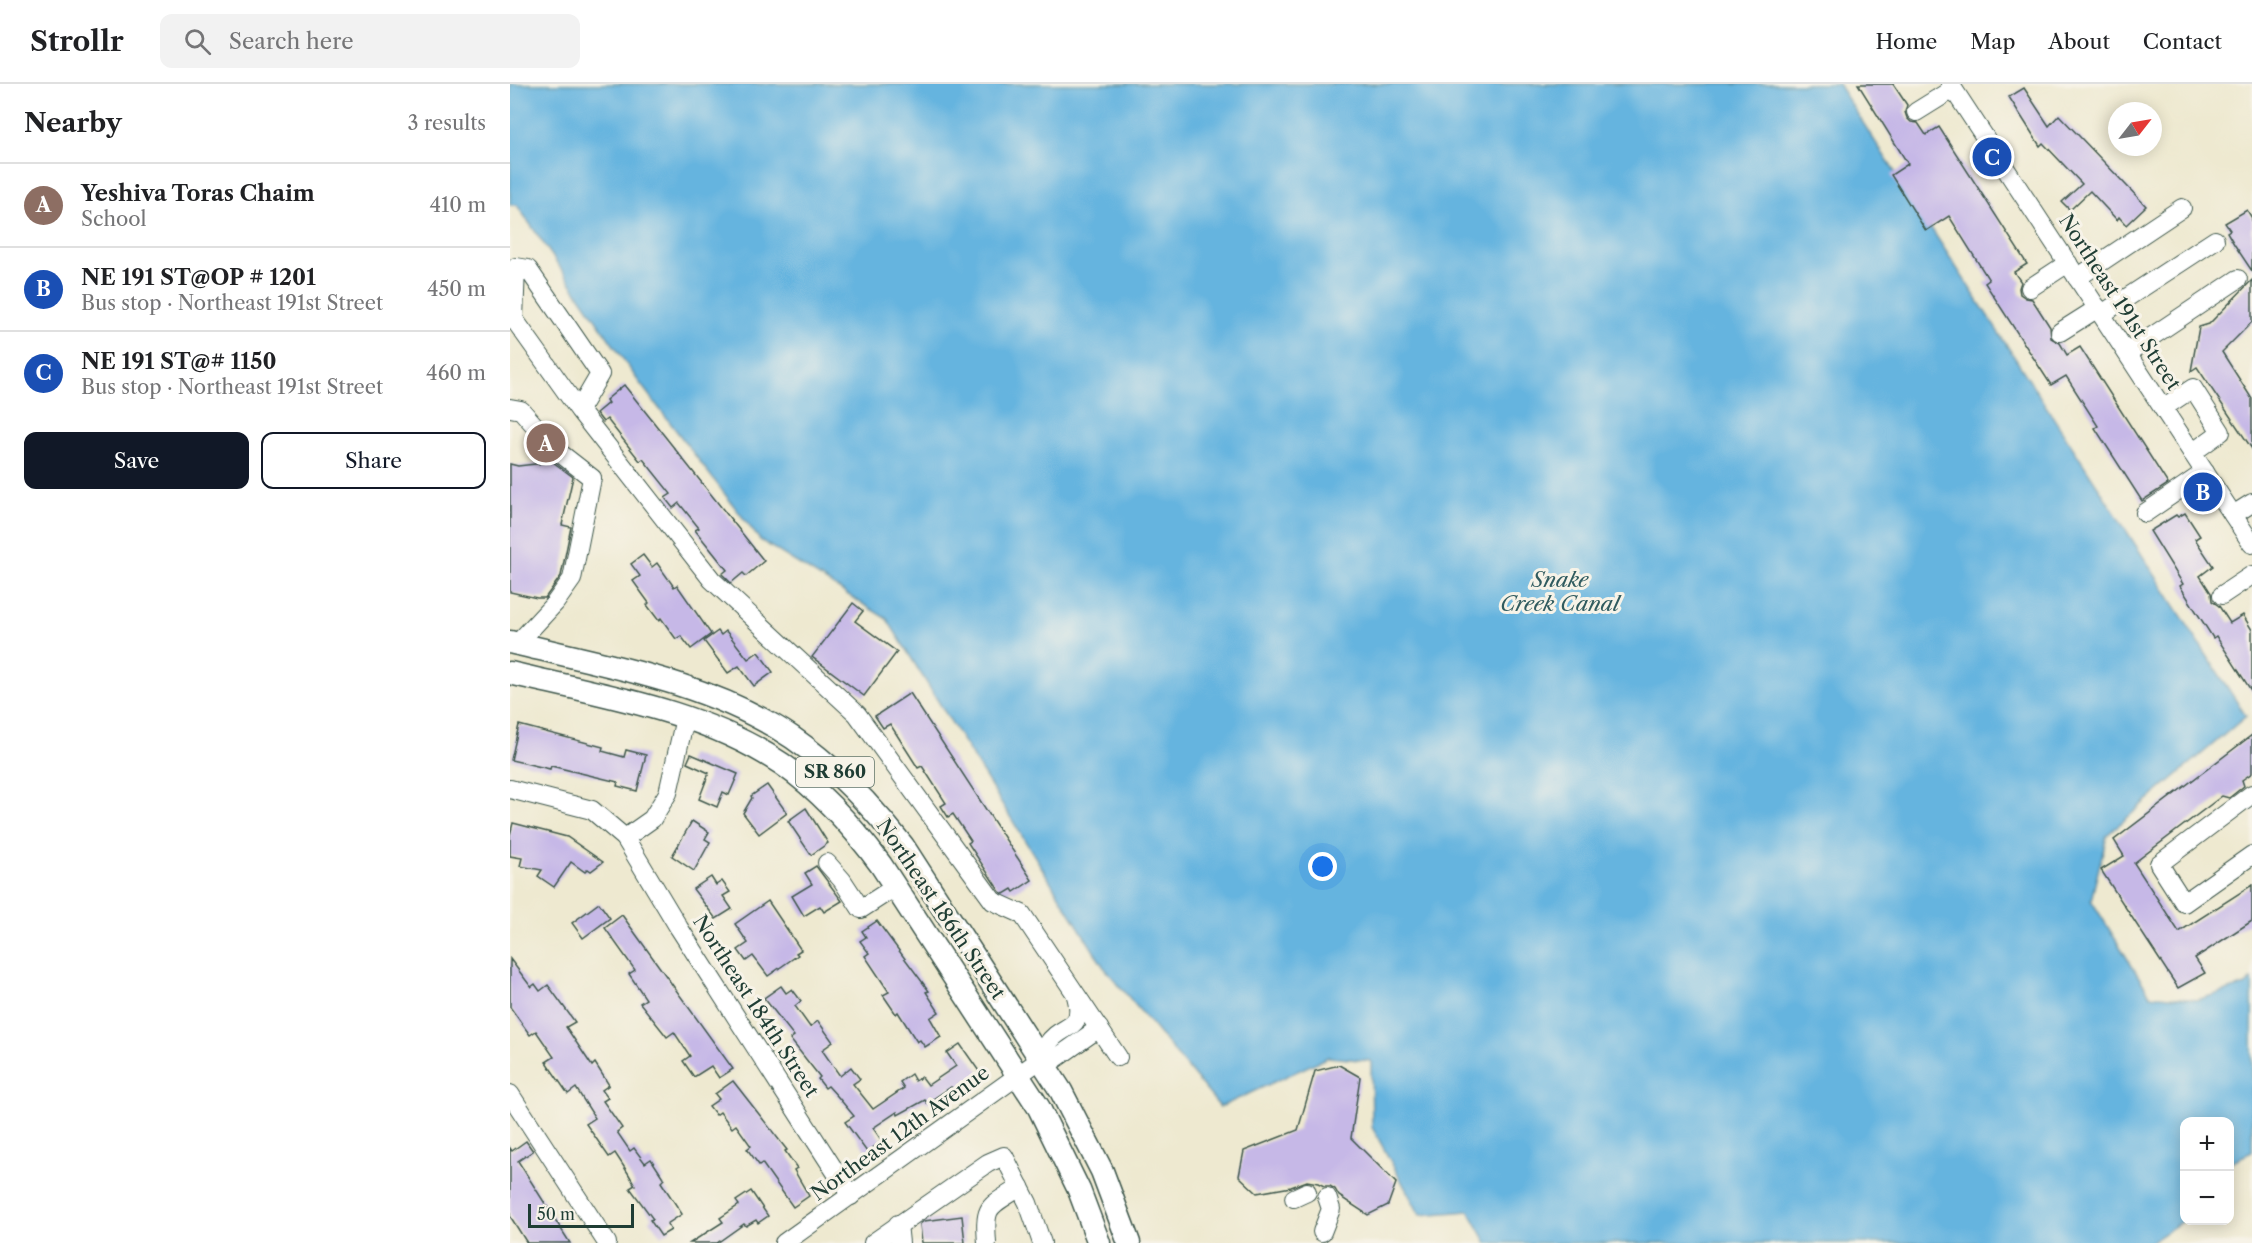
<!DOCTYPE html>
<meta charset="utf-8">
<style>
:root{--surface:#fff;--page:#f2f2f2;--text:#202124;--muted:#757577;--line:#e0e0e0;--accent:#111827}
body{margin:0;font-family:"Libre Caslon Text",serif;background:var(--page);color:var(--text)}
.controls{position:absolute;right:18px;bottom:18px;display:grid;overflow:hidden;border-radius:12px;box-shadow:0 3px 15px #0003}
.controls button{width:54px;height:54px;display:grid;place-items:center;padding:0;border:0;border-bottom:2px solid var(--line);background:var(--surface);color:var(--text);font:30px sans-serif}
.compass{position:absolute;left:1598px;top:18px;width:54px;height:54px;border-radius:50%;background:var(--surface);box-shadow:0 3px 15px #0003;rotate:59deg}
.scale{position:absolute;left:18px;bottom:15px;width:106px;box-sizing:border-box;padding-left:6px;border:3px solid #1f3d34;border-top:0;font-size:16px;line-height:21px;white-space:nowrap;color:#1f3d34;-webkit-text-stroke:4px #f7f3e8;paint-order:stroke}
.you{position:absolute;left:813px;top:783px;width:21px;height:21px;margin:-15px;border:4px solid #fff;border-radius:50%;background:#1a73e8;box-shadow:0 0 0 9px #1a73e833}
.badge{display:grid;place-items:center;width:39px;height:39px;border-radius:50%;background:var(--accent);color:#fff;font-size:20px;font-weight:700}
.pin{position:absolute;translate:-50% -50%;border:3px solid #fff;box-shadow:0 2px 6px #0006}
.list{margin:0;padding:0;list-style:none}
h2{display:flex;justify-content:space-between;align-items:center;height:78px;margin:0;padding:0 24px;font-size:26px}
h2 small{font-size:20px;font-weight:400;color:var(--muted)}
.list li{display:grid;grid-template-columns:39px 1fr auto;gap:18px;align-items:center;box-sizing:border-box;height:84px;padding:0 24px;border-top:2px solid var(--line)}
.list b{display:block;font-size:22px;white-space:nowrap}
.list p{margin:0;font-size:20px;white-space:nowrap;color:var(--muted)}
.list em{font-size:20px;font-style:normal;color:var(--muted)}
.actions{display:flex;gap:12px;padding:18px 24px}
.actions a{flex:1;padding:14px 0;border:2px solid var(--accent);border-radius:12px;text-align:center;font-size:21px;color:var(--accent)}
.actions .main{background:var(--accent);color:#fff}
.icon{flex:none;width:33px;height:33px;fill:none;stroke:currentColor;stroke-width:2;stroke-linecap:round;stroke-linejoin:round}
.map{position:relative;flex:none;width:1742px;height:1159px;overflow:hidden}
header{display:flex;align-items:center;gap:36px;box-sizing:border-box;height:84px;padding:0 30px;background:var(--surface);border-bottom:2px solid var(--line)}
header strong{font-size:28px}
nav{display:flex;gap:33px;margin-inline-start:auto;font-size:21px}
.search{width:420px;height:54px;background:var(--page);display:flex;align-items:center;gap:15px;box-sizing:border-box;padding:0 21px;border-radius:12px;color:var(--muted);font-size:22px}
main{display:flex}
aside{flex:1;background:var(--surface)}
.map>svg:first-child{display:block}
.water{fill:#65b4df;stroke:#42788a;stroke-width:1.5}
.building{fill:#c6b8e7}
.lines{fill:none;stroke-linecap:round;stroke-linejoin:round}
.minor-casing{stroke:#3e574b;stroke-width:20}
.major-casing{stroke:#3e574b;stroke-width:25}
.minor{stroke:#fff;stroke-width:18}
.major{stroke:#fff;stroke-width:22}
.labels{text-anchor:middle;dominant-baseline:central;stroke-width:6;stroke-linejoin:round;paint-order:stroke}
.shield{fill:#f7f3e8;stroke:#60746a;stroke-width:1.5}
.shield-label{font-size:18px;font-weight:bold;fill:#1f3d34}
.street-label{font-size:20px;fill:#1f3d34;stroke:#f7f3e8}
.water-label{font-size:21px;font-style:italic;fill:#305b5f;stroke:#f7f3e8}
</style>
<header>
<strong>Strollr</strong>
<div class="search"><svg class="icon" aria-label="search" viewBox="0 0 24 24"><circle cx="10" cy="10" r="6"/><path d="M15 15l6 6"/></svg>Search here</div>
<nav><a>Home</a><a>Map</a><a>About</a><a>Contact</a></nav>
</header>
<main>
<aside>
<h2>Nearby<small>3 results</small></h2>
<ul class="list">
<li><span class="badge" style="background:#8d6e63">A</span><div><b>Yeshiva Toras Chaim</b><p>School</p></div><em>410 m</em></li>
<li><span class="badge" style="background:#1a4fb4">B</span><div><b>NE 191 ST@OP # 1201</b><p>Bus stop · Northeast 191st Street</p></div><em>450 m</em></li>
<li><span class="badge" style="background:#1a4fb4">C</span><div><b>NE 191 ST@# 1150</b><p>Bus stop · Northeast 191st Street</p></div><em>460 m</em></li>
</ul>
<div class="actions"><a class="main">Save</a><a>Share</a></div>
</aside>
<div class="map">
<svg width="1742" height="1159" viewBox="0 0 1742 1159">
<rect width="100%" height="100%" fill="#f7f3e8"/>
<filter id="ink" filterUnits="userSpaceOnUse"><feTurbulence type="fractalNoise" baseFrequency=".0167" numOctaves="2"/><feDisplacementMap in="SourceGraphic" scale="12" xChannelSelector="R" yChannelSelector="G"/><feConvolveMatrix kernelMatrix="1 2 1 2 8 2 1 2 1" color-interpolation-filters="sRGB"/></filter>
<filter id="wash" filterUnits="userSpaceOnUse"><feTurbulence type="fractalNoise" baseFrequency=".008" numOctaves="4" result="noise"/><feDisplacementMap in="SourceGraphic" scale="24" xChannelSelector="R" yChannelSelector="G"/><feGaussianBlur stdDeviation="1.35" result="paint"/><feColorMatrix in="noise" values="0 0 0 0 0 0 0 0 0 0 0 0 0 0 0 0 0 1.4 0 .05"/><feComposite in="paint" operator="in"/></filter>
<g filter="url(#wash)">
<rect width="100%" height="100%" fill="#eee9d0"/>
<!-- water -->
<polygon class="water" points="0,0 1328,0 1736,632 1597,751 1581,816 1640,911 1687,916 1736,901 1742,895 1742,1068 1720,1078 1720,1038 1674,1038 1674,1136 1639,1159 977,1159 959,1127 910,1131 862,1043 861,977 818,973 710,1023 593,882 377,535 250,456 129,298 7,121 0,121"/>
<g id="blocks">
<!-- building -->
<g class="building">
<polygon points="1348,0 1383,0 1397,21 1395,28 1397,34 1401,38 1408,39 1416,51 1429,43 1517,180 1504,188 1511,198 1509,204 1510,210 1516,214 1522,215 1540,243 1541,254 1550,259 1557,271 1570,263 1658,400 1632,417 1585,344 1588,342 1556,292 1541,301 1475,199 1479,196 1439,132 1416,147 1381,91 1398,80"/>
<polygon points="1514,4 1539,42 1549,31 1636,122 1616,141 1609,133 1607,136 1580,107 1560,126 1552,118 1572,100 1533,59 1530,62 1499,13"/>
<polygon points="1737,126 1742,134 1742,187 1724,160 1717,148 1720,146 1715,139"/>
<polygon points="1742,196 1742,238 1712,268 1742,315 1742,365 1687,283 1681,287 1689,243 1699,240"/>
<polygon points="114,301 254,477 236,492 233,489 221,499 212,490 217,486 185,446 189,444 169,419 163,424 155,414 161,410 133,375 130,377 97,335 93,338 86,329 98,319 96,316"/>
<polygon points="43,378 63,393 52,441 61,443 51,492 35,514 27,514 0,508 0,380 8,382"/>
<polygon points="1675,429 1690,452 1685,455 1703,482 1690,492 1701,509 1702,517 1709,522 1720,539 1733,531 1742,546 1742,608 1706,552 1703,554 1670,502 1673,500 1640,447 1666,431 1668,433"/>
<polygon points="133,471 142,483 147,479 164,503 167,501 201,550 181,565 171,552 166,555 151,534 149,537 137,521 139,519 123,497 130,492 121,480"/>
<polygon points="343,519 353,527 345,537 387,568 354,612 302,573"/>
<polygon points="208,547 211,551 216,547 238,575 248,568 263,588 244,602 229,582 218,589 194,557"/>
<polygon points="400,609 522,796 504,808 502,805 494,810 490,808 458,759 461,757 443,730 438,733 431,722 436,719 412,682 408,684 380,640 373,644 365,632"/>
<polygon points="9,641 93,663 92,667 114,673 116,666 136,671 127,707 107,702 108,698 41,682 40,685 1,676"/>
<polygon points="1742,651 1742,689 1732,696 1734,702 1719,714 1712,712 1624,779 1669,848 1742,801 1742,837 1685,874 1695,889 1668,904 1591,786 1614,772 1604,756"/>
<polygon points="181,670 228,690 219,711 213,708 207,723 189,715 199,689 177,679"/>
<polygon points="257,701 277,729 249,750 233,729 242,714 241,712"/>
<polygon points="296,724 318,759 301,771 278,737"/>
<polygon points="182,737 199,748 195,755 200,758 184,787 162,772"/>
<polygon points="3,739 57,753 93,778 81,787 78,785 75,788 61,778 44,803 28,792 32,786 10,782 12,774 0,772 0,751"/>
<polygon points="306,782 332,817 314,828 310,822 294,832 282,812 302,800 295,789"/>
<polygon points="201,793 206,801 212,797 220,808 213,812 222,825 206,835 183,805"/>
<polygon points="258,817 291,866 286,869 288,871 258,892 243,872 236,877 228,866 238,859 225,840"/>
<polygon points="89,819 100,834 73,854 62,839"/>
<polygon points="112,831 223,985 209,994 201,982 184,993 173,977 180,972 164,948 157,953 130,919 136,915 119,890 125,886 95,844"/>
<polygon points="367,837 419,907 416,908 429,928 420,934 431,953 415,963 410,956 407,958 388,928 386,930 373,911 379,908 355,872 359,869 350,857 356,853 352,847"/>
<polygon points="0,875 21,903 25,900 30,907 38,901 65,938 56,943 82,982 85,979 99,1001 92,1006 98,1014 93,1017 112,1044 107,1048 120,1067 124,1064 135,1079 141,1075 154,1095 151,1098 172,1130 157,1140 161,1146 151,1152 140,1136 143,1135 120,1104 125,1101 118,1089 105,1069 99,1073 76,1040 85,1034 66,1004 58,1010 36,978 44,973 26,947 20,951 0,923"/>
<polygon points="271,902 276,909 282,905 291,917 285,922 300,943 308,937 323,958 312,966 330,992 341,983 350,995 343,1000 363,1025 394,1004 390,998 401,990 405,997 412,993 418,1001 446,982 437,969 450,960 471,990 444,1007 441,1003 417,1019 415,1016 388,1031 387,1028 363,1044 372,1057 357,1068 335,1038 344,1032 328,1013 318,1002 315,1004 308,995 310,993 280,955 284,952 254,914"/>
<polygon points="829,981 850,993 841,1054 886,1099 878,1121 858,1131 829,1112 825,1105 820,1102 814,1102 808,1099 797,1097 781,1103 747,1109 729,1092 734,1067 788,1046 805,987"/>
<polygon points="223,997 277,1066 275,1067 287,1084 284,1086 299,1112 283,1123 252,1079 249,1081 237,1065 241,1062 226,1041 222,1044 210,1028 206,1031 199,1022 209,1015 205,1010"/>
<polygon points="16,1057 23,1067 8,1077 60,1159 17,1159 0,1132 0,1064 2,1067"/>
<polygon points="241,1107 258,1132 248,1139 246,1136 236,1142 234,1140 207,1159 180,1159 213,1138 210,1134 229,1121 226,1117"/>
<polygon points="452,1132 455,1159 412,1159 410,1140 414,1137"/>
</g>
</g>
</g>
<g filter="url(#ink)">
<use href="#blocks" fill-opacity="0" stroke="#3e574b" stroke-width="1.5"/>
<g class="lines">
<defs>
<g id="minor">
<polyline points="1440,0 1742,460"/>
<polyline points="1406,28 1443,5"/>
<polyline points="1567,194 1672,124"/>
<polyline points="1520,204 1558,179"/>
<polyline points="1592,230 1705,156"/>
<polyline points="1550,248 1588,224"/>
<polyline points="1617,269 1728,195"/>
<polyline points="0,324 11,326 46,366 82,394 62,495 45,519 7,560"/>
<polyline points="1653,324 1683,304 1711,348 1682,369"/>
<polyline points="69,326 90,290 18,185 6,183 4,235 69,326 202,496 347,630 483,817 512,830 608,973"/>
<polyline points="1635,429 1695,388"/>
<polyline points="1723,431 1742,419"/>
<polyline points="1712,511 1742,491"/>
<polyline points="0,705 82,726 115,754 142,735 158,709 175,634"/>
<polyline points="1742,710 1649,780 1674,819 1742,771"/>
<polyline points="115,754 169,844 341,1112"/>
<polyline points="317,779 332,796 351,825 385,803"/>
<path d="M566 912C576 949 551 938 537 961 534 965 533 970 531 975H545L589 944"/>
<polyline points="0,1010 97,1159"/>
<polyline points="784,1114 797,1108"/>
<polyline points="388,1140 390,1159"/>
<polyline points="812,1148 821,1125 817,1113"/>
<polyline points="274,1159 531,975"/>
<polyline points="363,1159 478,1079 494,1072 518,1119 532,1159"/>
<path d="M477 1159C474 1120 478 1124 510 1103"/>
</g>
<g id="major">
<path d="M0 558C96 581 200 598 283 654 326 684 361 721 393 762L551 1007 592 1087 619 1159"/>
<path d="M0 589C92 611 192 626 272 680 311 707 343 743 371 781L529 1024 569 1106 589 1159"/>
</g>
</defs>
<!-- minor casing -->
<use href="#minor" class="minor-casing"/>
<!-- major casing -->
<use href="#major" class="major-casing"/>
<!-- minor -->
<use href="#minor" class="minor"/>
<!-- major -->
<use href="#major" class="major"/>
</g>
</g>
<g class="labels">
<!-- shield labels -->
<rect class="shield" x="286" y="673" width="78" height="30" rx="4.5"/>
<g class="shield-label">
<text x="325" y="688">SR 860</text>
</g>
<!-- street labels -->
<g class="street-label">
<text transform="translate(1610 218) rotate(57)">Northeast 191st Street</text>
<text transform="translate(431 825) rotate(56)">Northeast 186th Street</text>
<text transform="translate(246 922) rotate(57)">Northeast 184th Street</text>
<text transform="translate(390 1049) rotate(-36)">Northeast 12th Avenue</text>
</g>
<!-- water labels -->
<g class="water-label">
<text x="1050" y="495">Snake<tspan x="1050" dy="24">Creek Canal</tspan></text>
</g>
</g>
</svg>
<div class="controls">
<button>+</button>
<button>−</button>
</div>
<svg class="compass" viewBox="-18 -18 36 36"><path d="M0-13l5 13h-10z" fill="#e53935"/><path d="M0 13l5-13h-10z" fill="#757577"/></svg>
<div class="scale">50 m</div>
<div class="you"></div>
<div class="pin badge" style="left:36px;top:359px;background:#8d6e63">A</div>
<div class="pin badge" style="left:1693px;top:408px;background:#1a4fb4">B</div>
<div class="pin badge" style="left:1482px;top:73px;background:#1a4fb4">C</div>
</div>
</main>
